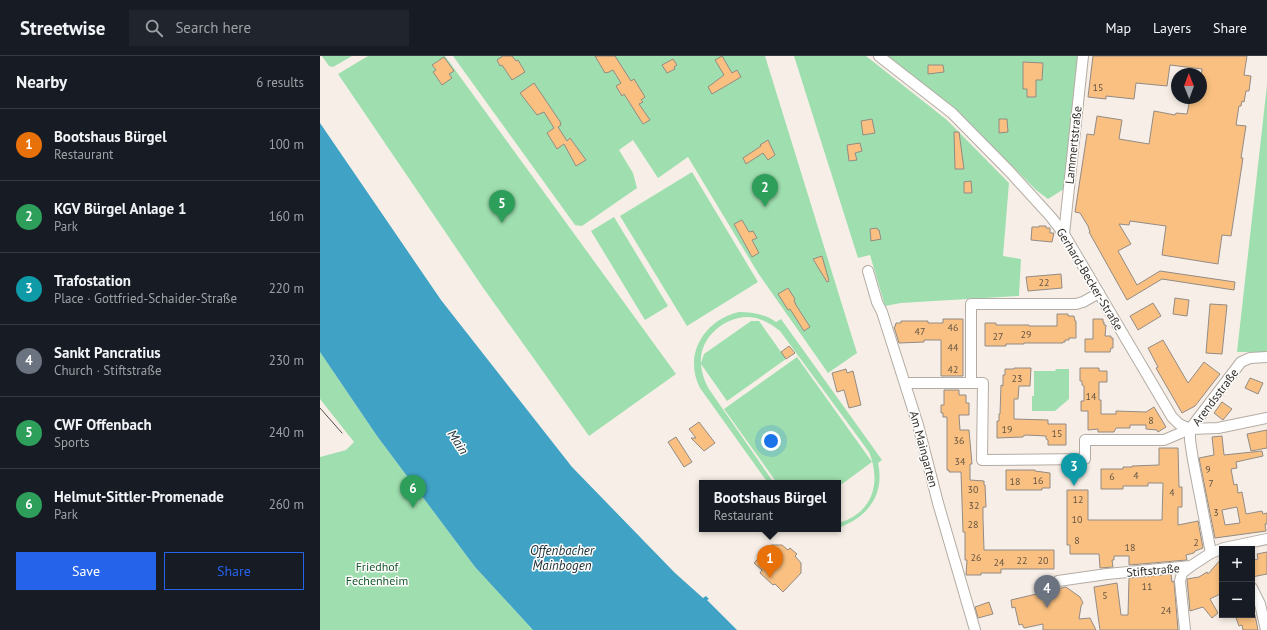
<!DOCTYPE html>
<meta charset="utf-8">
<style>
:root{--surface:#171b24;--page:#20242c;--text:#f1f3f6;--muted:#9ea1a6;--line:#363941;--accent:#2563eb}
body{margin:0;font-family:"PT Sans",sans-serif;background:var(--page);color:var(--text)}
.controls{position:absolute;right:12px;bottom:12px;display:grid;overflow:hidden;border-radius:0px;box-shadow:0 2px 6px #0003}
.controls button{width:36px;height:36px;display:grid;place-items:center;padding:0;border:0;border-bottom:1px solid var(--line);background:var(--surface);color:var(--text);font:20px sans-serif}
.compass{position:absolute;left:851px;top:12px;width:36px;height:36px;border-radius:50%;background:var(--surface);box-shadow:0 2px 6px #0003;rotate:359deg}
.you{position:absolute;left:451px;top:385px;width:14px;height:14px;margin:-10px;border:3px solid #fff;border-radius:50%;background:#1a73e8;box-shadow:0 0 0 6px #1a73e833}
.badge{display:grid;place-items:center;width:26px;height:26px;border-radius:50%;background:var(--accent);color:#fff;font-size:13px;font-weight:700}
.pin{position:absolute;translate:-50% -33px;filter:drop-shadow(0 1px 2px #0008)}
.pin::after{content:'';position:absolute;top:21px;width:14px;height:12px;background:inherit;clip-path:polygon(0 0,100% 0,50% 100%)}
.popup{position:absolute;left:379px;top:424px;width:142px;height:52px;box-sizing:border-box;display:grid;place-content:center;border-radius:0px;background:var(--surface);filter:drop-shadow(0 1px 3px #0005);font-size:13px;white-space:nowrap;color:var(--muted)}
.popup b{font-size:15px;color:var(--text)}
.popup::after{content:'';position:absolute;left:50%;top:100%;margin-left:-8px;border:8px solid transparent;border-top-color:var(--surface)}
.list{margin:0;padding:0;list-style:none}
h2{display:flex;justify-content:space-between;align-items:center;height:52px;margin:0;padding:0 16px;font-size:17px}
h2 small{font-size:13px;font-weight:400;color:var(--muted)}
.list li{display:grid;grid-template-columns:26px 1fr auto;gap:12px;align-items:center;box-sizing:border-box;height:72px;padding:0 16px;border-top:1px solid var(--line)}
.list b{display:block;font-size:15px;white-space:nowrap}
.list p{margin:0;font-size:13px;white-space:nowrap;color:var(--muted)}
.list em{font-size:13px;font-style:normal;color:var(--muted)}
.actions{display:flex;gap:8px;padding:12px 16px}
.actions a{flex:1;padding:9px 0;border:1px solid var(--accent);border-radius:0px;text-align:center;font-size:14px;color:var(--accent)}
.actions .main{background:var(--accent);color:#fff}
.icon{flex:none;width:22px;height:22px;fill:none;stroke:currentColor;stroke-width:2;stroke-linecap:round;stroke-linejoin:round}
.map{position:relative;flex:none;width:947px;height:574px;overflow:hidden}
header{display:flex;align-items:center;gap:24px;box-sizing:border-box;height:56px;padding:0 20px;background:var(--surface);border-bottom:1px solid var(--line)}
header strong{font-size:19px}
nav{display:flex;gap:22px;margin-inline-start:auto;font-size:14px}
.search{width:280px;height:36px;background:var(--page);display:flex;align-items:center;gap:10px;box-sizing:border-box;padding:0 14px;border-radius:0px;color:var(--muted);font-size:15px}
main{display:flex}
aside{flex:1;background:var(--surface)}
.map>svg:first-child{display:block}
.green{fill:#9fdfaf}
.water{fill:#40a2c4}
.building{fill:#f9c081;stroke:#938b84;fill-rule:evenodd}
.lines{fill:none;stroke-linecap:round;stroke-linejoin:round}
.street-casing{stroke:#b3aca4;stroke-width:12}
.street{stroke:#fff;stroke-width:10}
.tram{stroke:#514e4a;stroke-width:1}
.labels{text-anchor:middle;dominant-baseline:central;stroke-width:3;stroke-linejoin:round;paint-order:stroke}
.number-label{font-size:10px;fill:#645442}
.street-label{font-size:12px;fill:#32302d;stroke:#fffdfc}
.park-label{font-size:12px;fill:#16582f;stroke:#fffdfc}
.water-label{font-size:13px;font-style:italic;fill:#182e37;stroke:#fffdfc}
</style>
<header>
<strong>Streetwise</strong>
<div class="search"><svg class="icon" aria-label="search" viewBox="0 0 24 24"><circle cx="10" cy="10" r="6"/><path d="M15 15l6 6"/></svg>Search here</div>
<nav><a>Map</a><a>Layers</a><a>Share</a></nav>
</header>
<main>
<aside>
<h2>Nearby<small>6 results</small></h2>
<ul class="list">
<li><span class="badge" style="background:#e8710a">1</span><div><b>Bootshaus Bürgel</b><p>Restaurant</p></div><em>100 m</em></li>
<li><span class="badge" style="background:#2e9e5b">2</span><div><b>KGV Bürgel Anlage 1</b><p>Park</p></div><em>160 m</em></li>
<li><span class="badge" style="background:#0f9aa8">3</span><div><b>Trafostation</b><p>Place · Gottfried-Schaider-Straße</p></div><em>220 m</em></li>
<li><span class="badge" style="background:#6b7280">4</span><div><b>Sankt Pancratius</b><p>Church · Stiftstraße</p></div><em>230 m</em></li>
<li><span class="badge" style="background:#2e9e5b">5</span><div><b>CWF Offenbach</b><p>Sports</p></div><em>240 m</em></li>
<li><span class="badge" style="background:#2e9e5b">6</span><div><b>Helmut-Sittler-Promenade</b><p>Park</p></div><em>260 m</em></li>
</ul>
<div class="actions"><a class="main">Save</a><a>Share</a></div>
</aside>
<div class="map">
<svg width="947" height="574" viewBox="0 0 947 574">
<rect width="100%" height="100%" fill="#f7efe7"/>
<!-- green -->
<g class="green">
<polygon points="2,0 32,0 13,11 9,10"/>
<polygon points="48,0 125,0 356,318 269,380 164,233 18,18"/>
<polygon points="133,0 445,0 537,297 508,317 438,217 368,101 338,122 313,84 299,94 313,117 317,132 262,170 255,169"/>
<polygon points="474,0 546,0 627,64 689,127 683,200 701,203 699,240 581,247 565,250 550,199 538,202"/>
<polygon points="567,0 760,0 744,133 728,143 716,134 635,53"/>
<polygon points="947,29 947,296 917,296"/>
<polygon points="372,116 438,226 367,270 300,160"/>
<polygon points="294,161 348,250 325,264 271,175"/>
<path d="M419 256C432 256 445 258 456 266L461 263 562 404 558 407C565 439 548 461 518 472V467C552 458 562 427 549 396L460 275C451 268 442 262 429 261 405 260 379 282 381 307L384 298 431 265H439L466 303 407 345 381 308C382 319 385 327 391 336L454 427H448L380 332C363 299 384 264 419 256Z"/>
<polygon points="0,296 57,380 155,511 213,574 0,574 0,401 26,394 34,386 0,343"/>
<polygon points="477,301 552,406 518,431 518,427 457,427 404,353"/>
<polygon points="736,313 749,313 749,343 735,355 712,355 712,340 714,340 714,315 735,315"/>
</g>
<!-- water -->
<polygon class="water" points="0,67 121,244 252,411 355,517 383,542 386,540 389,543 387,544 417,574 213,574 155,511 57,380 0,296"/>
<!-- building -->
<g class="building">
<polygon points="183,0 192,0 196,5 198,4 205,16 192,24 182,9 180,10 177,4"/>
<polygon points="275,0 295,0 311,25 314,23 325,41 321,44 323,46 319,48 330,64 323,68 304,38 302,40 296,30 301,27 293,14 287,17 286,16 285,17"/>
<polygon points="402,0 412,17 417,14 421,21 392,38 388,31 404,19 395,4"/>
<polygon points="773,0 927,0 924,19 931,20 929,35 926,35 924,46 922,45 921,50 919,50 916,69 926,70 921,102 923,102 911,180 902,179 898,208 842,199 846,170 810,165 809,169 799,168 811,188 798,195 817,229 840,215 915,226 914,234 842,223 807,244 769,176 770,176 768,170 760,157 755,156 767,78 774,79 777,60 802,64 799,83 829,88 834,55 855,59 856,57 867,58 870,42 881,42 881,22 882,13 850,9 847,30 816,27 814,43 786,40 786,43 768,41"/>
<polygon points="124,1 134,15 129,18 132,22 122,29 113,16 116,14 112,9"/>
<polygon points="353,3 357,9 354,11 355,13 347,17 342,9"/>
<polygon points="703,6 723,7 722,24 716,24 716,41 707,41 707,33 703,33"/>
<polygon points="608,9 623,9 624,16 608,18"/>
<polygon points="214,27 241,67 240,67 241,69 238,71 247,85 250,82 266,104 256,110 244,88 237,93 227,77 234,72 224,56 217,59 200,37"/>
<polygon points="552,63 555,77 543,79 541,65"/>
<polygon points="679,63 687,63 688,76 679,77"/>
<polygon points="634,76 639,76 644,113 635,113"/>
<polygon points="448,84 455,99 448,104 443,97 426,108 423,102 441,90 440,89"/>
<polygon points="540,87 542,95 535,97 537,104 529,105 527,89"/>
<polygon points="651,125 652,137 644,137 644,126"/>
<polygon points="422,164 429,176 433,175 437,182 432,184 439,197 432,201 414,168"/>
<polygon points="719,170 726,170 726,172 730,172 730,177 734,177 732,186 711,184 712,171 719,171"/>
<polygon points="557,172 558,174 559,174 561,183 551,185 550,173"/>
<polygon points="502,200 509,225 507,226 493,203"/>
<polygon points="741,218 742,232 708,235 706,221"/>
<polygon points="468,232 475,243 474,244 476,249 490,271 484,275 470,253 468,254 458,238"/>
<polygon points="855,242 869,244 867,260 853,258"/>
<polygon points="833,247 841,260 818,274 810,260"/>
<polygon points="890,248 907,249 902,298 886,297"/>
<polygon points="737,258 748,258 748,260 754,260 755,265 756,265 756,282 749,282 749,284 745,284 745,286 743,286 743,287 704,287 704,288 686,288 686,290 665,290 665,267 676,267 676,269 709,269 709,270 737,270"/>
<polygon points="623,263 643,263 643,320 621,320 621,284 604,284 604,286 579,287 574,271 575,271 576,267 581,267 581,265 608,265 608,267 623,267"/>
<polygon points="773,263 783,263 783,266 784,266 784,269 786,269 785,280 791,280 791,282 793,282 793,292 791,292 790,296 765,296 765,283 773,283"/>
<polygon points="843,284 868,327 884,306 900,318 875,350 862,357 836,312 838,311 828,292"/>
<polygon points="469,290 475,297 466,303 461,296"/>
<polygon points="694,312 711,312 710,330 699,330 698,343 694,343 694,363 728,364 728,368 746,368 746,389 728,389 728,384 726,383 726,380 706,379 703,380 703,381 677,382 677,365 679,365 679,358 680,358 681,329 683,330 683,319 685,319 685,313 694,313"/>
<polygon points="760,312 779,312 779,315 787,315 787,326 779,326 779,344 781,344 781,358 796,358 796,355 826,356 834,351 846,371 838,376 837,374 826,373 826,369 810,369 810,372 796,372 794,376 778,376 778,373 768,374 768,355 761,355 761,345 764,345 764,330 762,329 762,325 760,325"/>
<polygon points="526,313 527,317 533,315 541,349 529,352 524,334 517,336 512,317"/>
<polygon points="930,322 943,327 938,338 925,332"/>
<polygon points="624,334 639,334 639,339 646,339 646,347 649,347 649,359 639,359 640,374 649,374 652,408 650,408 650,424 664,425 664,429 665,429 666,451 663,451 663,463 664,494 734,494 734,513 681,513 681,517 661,517 661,519 646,519 647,504 645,504 645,476 643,476 641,416 629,416 629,414 627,414 627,361 623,361 623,357 621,357 621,349 624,349"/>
<polygon points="902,346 912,353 903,364 894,357"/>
<polygon points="379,366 395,387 384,395 371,382 376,382 369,373"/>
<polygon points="947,374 947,392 931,395 927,378"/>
<path d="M902 380 904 399 942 395 943 400 916 406 917 412 911 413 914 429 917 428 918 437 922 436 926 458 942 455 943 458 947 457V468H945L946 475 895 482 879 402 894 399 892 381ZM917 451 920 467 905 469 902 454Z"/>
<polygon points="356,381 372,406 364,411 348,386"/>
<polygon points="839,392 858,392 859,431 862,431 862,451 858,451 858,469 878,465 883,492 875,495 874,497 866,499 867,504 809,509 809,500 794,500 794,504 792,504 793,511 780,512 779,498 750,498 750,489 747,489 747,434 768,434 768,464 842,464 843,427 828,427 828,430 803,430 803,433 781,433 781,413 803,413 803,411 812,411 812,410 839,409"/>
<polygon points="686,414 715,414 715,415 730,417 730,432 722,432 722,434 686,434"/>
<polygon points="451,489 462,489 468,494 470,492 477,498 475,500 481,507 481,517 463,536 455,528 453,529 440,517 442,514 434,507"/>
<polygon points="947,496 947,518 932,521 932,504 938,503 937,498"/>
<polygon points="902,502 902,537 890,543 898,557 892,562 883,551 870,555 867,523 879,521 887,516 888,518"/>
<polygon points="851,518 852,526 854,525 858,574 780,574 774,531 797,527 801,559 808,559 809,522"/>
<polygon points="746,531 760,541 763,547 761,550 759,563 770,562 776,574 723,574 723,568 704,572 702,568 699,569 695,551 692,552 691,544"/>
<polygon points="669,546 673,558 658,562 655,551"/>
<polygon points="915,559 935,559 938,574 923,574 922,569 919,570"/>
</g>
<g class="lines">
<defs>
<g id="street">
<polyline points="559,0 632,57 690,116 731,161 744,178 852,361 859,368 870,373 870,384 873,404 891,497"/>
<polyline points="744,178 763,0"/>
<polyline points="548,215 557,246 562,256 598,369 618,447 655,574"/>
<polyline points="585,327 651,327 651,248 756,248 763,246 779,237"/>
<polyline points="651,327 663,327 662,404 765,403 765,384 844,384 870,373 921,306 930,302 947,301"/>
<polyline points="870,373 898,372 947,362"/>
<polyline points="738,525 787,518 871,510 891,497 904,492 947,483"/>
<polyline points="932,532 940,548 946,574"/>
<polyline points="865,574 860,525 862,517 871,510"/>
</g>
</defs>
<!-- street casing -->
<use href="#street" class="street-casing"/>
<!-- street -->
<use href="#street" class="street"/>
<!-- tram -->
<polyline class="tram" points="0,352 22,377"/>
</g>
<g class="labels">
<!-- number labels -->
<g class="number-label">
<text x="778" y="31">15</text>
<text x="724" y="226">22</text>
<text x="633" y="271">46</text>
<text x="600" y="275">47</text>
<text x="706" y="278">29</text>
<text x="678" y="280">27</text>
<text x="633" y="291">44</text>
<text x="633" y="313">42</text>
<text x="697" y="322">23</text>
<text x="771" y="340">14</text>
<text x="831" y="364">8</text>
<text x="687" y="373">19</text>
<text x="737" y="377">15</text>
<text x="639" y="384">36</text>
<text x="640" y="405">34</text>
<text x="888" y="413">9</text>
<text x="816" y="419">4</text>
<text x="792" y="420">6</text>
<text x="718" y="424">16</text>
<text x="695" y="425">18</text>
<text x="891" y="427">7</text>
<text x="653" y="433">30</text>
<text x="852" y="436">4</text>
<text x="758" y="443">12</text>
<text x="654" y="449">32</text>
<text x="896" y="456">3</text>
<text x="757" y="463">10</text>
<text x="653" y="468">28</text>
<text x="757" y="484">8</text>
<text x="876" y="486">2</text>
<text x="810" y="491">18</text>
<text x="656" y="501">26</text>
<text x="702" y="504">22</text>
<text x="723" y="504">20</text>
<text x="679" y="506">24</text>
<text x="827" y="530">11</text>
<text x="785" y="539">5</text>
<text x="846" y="554">24</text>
</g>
<!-- street labels -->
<g class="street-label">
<text transform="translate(753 89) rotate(-84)">Lammertstraße</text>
<text transform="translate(770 223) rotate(59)">Gerhard-Becker-Straße</text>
<text transform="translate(895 341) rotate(-53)">Arendsstraße</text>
<text transform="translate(604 393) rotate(75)">Am Maingarten</text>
<text transform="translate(833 514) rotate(-5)">Stiftstraße</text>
</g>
<!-- park labels -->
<g class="park-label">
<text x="57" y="510">Friedhof<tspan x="57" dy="14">Fechenheim</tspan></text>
</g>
<!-- water labels -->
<g class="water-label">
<text transform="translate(138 386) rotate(57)">Main</text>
<text x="242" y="494">Offenbacher<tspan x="242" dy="15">Mainbogen</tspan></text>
</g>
</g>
</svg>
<div class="controls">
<button>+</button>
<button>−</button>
</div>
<svg class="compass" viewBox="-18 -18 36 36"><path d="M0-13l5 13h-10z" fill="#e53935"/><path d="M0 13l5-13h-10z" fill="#9ea1a6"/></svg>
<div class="you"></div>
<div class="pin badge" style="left:450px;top:522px;background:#e8710a">1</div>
<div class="popup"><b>Bootshaus Bürgel</b>Restaurant</div>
<div class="pin badge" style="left:445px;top:151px;background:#2e9e5b">2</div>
<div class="pin badge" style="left:754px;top:430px;background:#0f9aa8">3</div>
<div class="pin badge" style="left:727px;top:552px;background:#6b7280">4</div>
<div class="pin badge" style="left:182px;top:167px;background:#2e9e5b">5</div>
<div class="pin badge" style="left:93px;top:452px;background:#2e9e5b">6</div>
</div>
</main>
